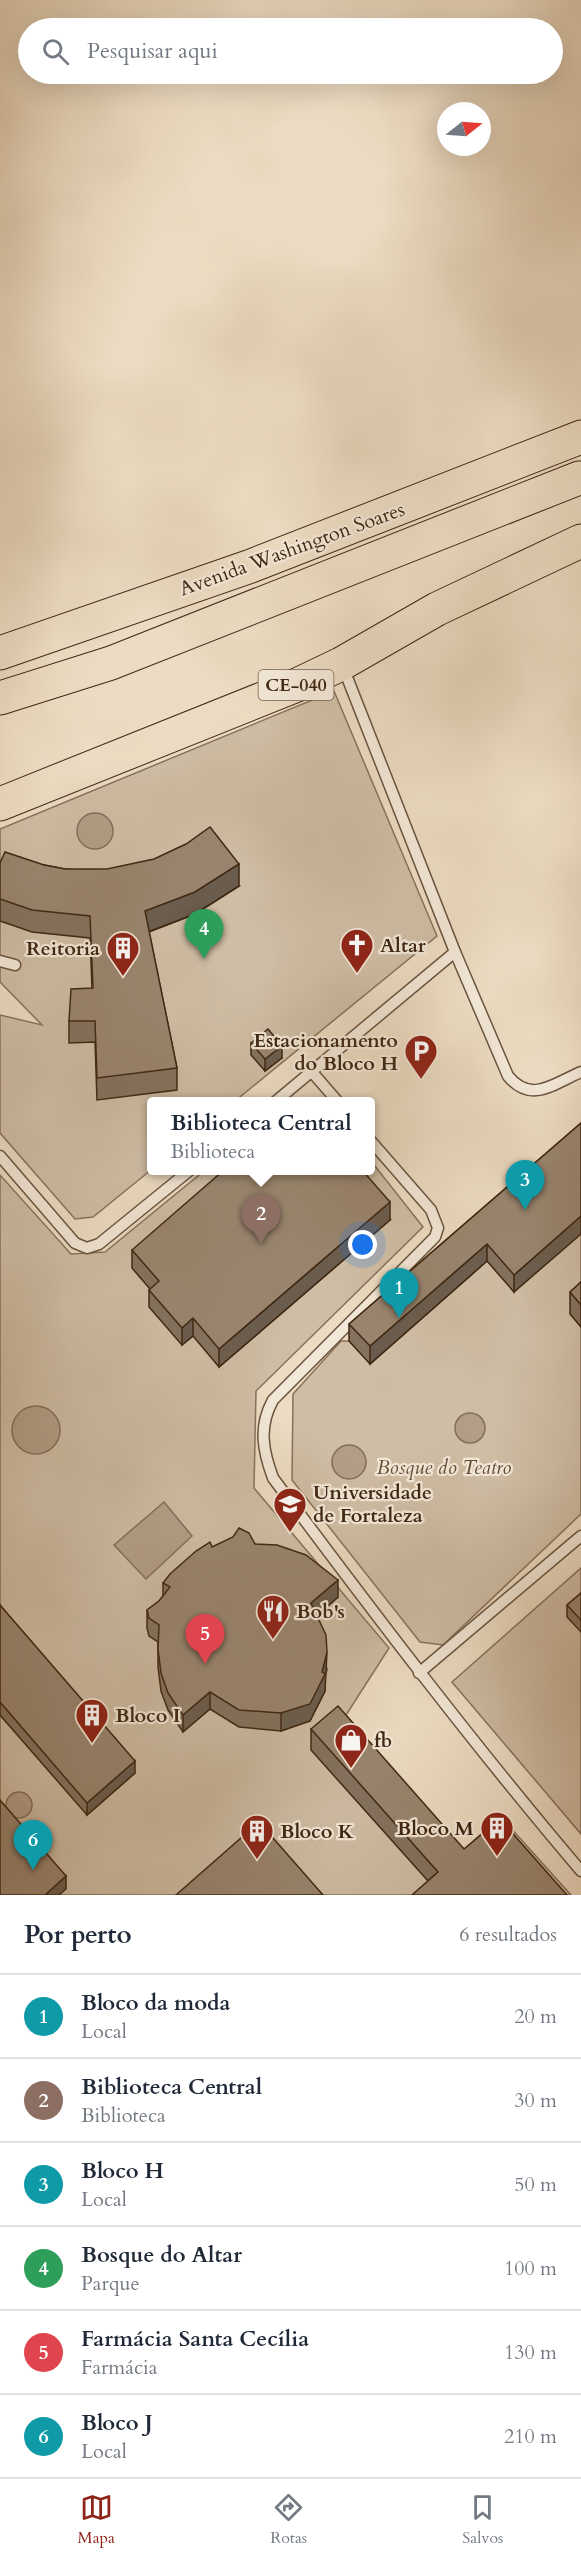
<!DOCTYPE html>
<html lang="pt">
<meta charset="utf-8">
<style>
:root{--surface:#fff;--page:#f2f2f3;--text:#1f2937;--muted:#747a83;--line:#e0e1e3;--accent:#8f2418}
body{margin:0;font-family:Cardo,serif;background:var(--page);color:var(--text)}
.compass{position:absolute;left:437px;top:102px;width:54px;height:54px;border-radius:50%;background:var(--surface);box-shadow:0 6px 24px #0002;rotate:73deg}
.you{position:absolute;left:363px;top:1245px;width:21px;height:21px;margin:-15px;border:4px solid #fff;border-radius:50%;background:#1a73e8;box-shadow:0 0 0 9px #1a73e833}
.badge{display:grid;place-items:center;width:39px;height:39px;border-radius:50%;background:var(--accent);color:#fff;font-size:20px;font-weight:700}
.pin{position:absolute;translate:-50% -50px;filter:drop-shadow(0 2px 3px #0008)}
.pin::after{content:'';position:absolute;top:32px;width:21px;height:18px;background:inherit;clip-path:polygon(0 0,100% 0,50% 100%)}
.popup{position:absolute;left:147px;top:1097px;width:228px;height:78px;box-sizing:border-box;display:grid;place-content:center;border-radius:6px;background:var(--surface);filter:drop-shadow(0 2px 4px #0005);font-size:20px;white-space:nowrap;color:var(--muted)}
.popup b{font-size:22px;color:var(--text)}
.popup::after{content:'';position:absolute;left:50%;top:100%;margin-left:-12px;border:12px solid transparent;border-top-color:var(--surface)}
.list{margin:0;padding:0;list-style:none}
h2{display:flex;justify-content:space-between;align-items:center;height:78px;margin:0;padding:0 24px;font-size:26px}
h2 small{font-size:20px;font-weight:400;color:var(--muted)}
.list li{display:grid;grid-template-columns:39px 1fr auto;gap:18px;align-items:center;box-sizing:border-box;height:84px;padding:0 24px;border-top:2px solid var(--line)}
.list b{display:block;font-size:22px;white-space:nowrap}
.list p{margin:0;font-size:20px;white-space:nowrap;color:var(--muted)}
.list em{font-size:20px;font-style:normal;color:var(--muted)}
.icon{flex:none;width:33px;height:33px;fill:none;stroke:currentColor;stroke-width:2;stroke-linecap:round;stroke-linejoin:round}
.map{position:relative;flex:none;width:581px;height:1895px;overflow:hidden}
.search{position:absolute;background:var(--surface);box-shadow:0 6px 24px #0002;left:18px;right:18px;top:18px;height:66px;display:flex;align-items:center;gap:15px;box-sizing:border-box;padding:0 21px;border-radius:33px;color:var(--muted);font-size:22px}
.sheet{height:582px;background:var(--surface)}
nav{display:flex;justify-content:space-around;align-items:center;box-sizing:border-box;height:84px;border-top:2px solid var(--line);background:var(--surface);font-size:16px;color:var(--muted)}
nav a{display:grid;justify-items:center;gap:3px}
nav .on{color:var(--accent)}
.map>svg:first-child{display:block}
.green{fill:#cfbda5;stroke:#87725c;stroke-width:1.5}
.water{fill:#b29e87;stroke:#846e59;stroke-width:1.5}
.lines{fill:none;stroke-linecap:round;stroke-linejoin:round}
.lane-casing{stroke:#6a543f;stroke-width:13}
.highway-casing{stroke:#3f2713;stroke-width:35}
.lane{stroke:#f3e8d8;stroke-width:10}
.highway{stroke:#eddcc3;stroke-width:33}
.wall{fill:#84725f;stroke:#3f2713;stroke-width:1.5}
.shaded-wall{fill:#6b5d4e;stroke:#3f2713;stroke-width:1.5}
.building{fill:#99856f;stroke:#3f2713;stroke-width:1.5}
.labels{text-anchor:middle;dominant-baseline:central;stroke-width:4.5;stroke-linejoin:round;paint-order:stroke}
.shield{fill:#f3e8d8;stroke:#75614e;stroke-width:1.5}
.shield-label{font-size:18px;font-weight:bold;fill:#3f2713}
.street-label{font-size:20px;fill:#3f2713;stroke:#f3e8d8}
.poi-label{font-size:20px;font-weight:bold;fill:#3f2713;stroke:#f3e8d8;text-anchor:start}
.park-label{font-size:20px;font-style:italic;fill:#634c38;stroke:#f3e8d8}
</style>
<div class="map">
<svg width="581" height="1895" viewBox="0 0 581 1895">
<rect width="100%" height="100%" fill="#eddcc3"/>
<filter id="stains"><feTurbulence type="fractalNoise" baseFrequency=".00333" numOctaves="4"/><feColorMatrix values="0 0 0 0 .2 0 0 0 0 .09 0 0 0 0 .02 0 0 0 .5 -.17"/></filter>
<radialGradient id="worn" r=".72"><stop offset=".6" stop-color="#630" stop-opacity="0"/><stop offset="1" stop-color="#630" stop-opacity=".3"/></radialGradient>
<!-- green -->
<g class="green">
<polygon points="334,691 437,936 235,1101 152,1102 151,1170 93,1217 75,1219 0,1133 0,1015 42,1025 0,982 0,829"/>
<polygon points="371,1161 423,1227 256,1391 254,1488 389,1648 346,1715 461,1852 497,1820 509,1826 571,1895 0,1895 0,1175 71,1254 105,1252 204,1171 370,1170"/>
<polygon points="581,1196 581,1514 443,1645 420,1642 292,1480 293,1394 341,1341 349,1341 370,1363 470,1276 450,1253"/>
<polygon points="581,1568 581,1834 452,1682"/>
</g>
<!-- water -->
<g class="water">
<circle cx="95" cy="831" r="18"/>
<circle cx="36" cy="1430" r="24"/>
<circle cx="470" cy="1428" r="15"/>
<circle cx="349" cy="1462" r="17"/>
<polygon points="164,1502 192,1536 146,1579 114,1545"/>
<circle cx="19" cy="1805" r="13"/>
</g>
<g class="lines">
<defs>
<g id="lane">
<path d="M343 667 455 952 508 1076C531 1104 553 1084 581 1072"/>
<polyline points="0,961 15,965"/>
<polyline points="312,1072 338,1102"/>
<polyline points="275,1102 455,952"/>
<path d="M370 1140 431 1210 438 1228 435 1237 273 1400C258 1427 263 1451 273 1478 373 1612 473 1744 581 1871"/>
<polyline points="0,1156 75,1243 87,1248 99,1244 190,1170"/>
<polyline points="419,1673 581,1536"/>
</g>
<g id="highway">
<polyline points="0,653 251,566 581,437"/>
<polyline points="0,698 111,663 579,478"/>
<polyline points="0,804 297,685 341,664 437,609 581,541"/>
</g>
</defs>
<!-- lane casing -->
<use href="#lane" class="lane-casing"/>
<!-- highway casing -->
<use href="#highway" class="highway-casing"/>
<!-- lane -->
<use href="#lane" class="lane"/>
<!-- highway -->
<use href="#highway" class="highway"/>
</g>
<!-- wall -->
<g class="wall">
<polygon points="0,863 44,865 65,869 239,886 195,914 149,932 177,1068 177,1090 97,1100 95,1042 69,1043 69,1021 92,988 90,938 32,932 0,921"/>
<polygon points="251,1043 282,1058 265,1071 251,1055"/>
<polygon points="581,1123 514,1292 487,1261 370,1364 349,1341 349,1324"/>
<polygon points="390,1220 219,1367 193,1336 182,1345 149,1307 149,1290 150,1289 132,1268 132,1250"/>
<polygon points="581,1282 581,1327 570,1314 570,1292"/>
<polygon points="255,1544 338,1597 317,1616 327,1670 325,1675 325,1691 310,1721 281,1731 239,1727 210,1709 183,1732 168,1710 161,1691 158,1667 158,1642 149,1636 147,1628 147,1610 159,1601 163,1596 163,1583 212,1547"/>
<polygon points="581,1593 581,1632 567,1617 567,1605"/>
<polygon points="0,1605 135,1773 87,1815 0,1715"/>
<polygon points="311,1729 464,1849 428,1881 311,1750"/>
</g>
<!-- shaded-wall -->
<g class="shaded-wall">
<polygon points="239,864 239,886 195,914 145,933 145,911"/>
<polygon points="282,1046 282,1058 265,1071 265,1059"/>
<polygon points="390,1202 390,1220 219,1367 219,1349"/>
<polygon points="581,1216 581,1234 514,1292 514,1275"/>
<polygon points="487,1244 487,1261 370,1364 370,1346"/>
<polygon points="193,1318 193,1336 182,1345 182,1328"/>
<polygon points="338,1580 338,1597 311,1621 311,1603"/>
<polygon points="327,1652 325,1691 310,1721 281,1731 281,1713 322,1672"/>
<polygon points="210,1692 210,1709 183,1732 183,1715"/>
<polygon points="135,1761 135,1773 87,1815 87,1803"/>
<polygon points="66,1876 66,1889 59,1895 45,1895"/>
</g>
<!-- building -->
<g class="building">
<polygon points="210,827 239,864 195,892 145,911 177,1068 97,1078 95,1021 69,1021 71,989 93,988 90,916 32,910 0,899 0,863 5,852 44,865 65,869 107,869 154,859 186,844"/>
<polygon points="268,1029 282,1046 265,1059 251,1043"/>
<polygon points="581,1123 581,1216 514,1275 487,1244 370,1346 349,1324"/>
<polygon points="224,1170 362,1170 390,1202 219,1349 193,1318 182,1328 149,1290 159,1281 132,1250"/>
<polygon points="581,1282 581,1305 570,1292"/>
<polygon points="239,1528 249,1533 255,1544 277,1545 306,1555 338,1580 311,1603 326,1635 327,1652 322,1672 325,1674 310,1704 281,1713 239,1710 210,1692 183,1715 168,1693 161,1673 158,1649 159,1625 149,1618 147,1610 159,1601 170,1587 163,1583 170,1574 196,1551 210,1542 212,1547 233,1537"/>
<polygon points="581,1593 581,1620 567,1605"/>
<polygon points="0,1605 135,1761 87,1803 0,1702"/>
<polygon points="338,1706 464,1849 500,1819 567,1895 412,1895 438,1872 311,1729"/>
<polygon points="0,1800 66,1876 45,1895 0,1895"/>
<polygon points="259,1822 323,1895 176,1895"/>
</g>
<!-- icons -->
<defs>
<symbol id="church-pin" viewBox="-11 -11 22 30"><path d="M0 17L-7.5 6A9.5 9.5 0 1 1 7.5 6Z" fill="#8f2418" stroke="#f3e8d8"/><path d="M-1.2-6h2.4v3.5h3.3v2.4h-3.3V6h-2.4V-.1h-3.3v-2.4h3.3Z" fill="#fff"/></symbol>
<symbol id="building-pin" viewBox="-11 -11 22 30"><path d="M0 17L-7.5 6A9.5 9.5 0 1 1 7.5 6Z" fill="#8f2418" stroke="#f3e8d8"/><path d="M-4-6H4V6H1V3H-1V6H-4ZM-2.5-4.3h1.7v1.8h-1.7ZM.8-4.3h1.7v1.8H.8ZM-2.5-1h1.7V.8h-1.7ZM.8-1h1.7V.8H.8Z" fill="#fff"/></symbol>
<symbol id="parking-pin" viewBox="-11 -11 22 30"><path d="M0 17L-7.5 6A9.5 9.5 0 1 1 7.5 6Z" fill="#8f2418" stroke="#f3e8d8"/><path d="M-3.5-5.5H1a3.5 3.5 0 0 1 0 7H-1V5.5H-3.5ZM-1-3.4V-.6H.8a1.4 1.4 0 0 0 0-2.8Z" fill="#fff"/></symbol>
<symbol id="university-pin" viewBox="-11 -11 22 30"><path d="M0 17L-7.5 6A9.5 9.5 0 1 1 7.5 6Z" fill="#8f2418" stroke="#f3e8d8"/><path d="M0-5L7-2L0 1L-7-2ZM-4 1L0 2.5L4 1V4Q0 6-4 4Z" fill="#fff"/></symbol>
<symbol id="restaurant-pin" viewBox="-11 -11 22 30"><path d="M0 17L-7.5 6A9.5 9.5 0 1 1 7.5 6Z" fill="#8f2418" stroke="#f3e8d8"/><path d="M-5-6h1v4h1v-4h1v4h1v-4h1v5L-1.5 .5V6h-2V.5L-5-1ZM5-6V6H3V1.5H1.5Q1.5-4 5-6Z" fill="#fff"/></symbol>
<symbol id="shop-pin" viewBox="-11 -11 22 30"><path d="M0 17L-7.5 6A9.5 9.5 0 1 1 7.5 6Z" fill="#8f2418" stroke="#f3e8d8"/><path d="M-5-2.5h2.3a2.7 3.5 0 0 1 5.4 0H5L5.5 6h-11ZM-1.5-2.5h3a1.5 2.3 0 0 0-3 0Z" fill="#fff"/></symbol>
</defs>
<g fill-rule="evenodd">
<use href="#church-pin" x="338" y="926" width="38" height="52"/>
<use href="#building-pin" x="104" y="929" width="38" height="52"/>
<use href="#parking-pin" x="402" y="1032" width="38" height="52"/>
<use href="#university-pin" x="271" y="1485" width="38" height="52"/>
<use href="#restaurant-pin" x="254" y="1592" width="38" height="52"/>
<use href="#building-pin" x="73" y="1696" width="38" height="52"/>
<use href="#shop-pin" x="332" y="1721" width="38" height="52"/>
<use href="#building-pin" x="478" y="1809" width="38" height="52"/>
<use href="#building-pin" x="238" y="1812" width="38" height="52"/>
</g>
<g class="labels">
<!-- shield labels -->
<rect class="shield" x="258.5" y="670" width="75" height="30" rx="4.5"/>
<g class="shield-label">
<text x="296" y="685">CE-040</text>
</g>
<!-- street labels -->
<g class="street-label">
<text transform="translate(292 549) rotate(-20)">Avenida Washington Soares</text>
</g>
<!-- poi labels -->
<g class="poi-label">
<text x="380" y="945">Altar</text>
<text x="100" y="948" text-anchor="end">Reitoria</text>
<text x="398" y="1040" text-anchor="end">Estacionamento<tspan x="398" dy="23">do Bloco H</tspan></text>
<text x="313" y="1492">Universidade<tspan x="313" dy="23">de Fortaleza</tspan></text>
<text x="296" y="1611">Bob's</text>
<text x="115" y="1715">Bloco I</text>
<text x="374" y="1740">fb</text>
<text x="474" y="1828" text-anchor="end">Bloco M</text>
<text x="280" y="1831">Bloco K</text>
</g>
<!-- park labels -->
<g class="park-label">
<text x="444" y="1467">Bosque do Teatro</text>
</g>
</g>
<rect width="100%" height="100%" filter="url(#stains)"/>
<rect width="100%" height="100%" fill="url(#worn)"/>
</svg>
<svg class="compass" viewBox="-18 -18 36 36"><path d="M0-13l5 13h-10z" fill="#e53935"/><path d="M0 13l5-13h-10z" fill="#747a83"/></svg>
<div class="you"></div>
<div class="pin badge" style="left:399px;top:1318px;background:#0f9aa8">1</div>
<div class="pin badge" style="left:261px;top:1244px;background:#8d6e63">2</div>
<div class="popup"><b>Biblioteca Central</b>Biblioteca</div>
<div class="pin badge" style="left:525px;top:1210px;background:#0f9aa8">3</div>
<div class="pin badge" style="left:204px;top:959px;background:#2e9e5b">4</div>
<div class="pin badge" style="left:205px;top:1664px;background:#e0444e">5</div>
<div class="pin badge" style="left:33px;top:1870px;background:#0f9aa8">6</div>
<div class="search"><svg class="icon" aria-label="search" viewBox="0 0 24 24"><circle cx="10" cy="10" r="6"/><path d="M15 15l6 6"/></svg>Pesquisar aqui</div>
</div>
<section class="sheet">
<h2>Por perto<small>6 resultados</small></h2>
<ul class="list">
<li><span class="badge" style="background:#0f9aa8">1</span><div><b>Bloco da moda</b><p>Local</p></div><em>20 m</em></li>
<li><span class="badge" style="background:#8d6e63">2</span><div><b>Biblioteca Central</b><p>Biblioteca</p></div><em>30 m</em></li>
<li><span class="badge" style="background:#0f9aa8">3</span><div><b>Bloco H</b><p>Local</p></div><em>50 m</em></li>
<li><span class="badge" style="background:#2e9e5b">4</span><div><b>Bosque do Altar</b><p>Parque</p></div><em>100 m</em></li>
<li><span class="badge" style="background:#e0444e">5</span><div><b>Farmácia Santa Cecília</b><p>Farmácia</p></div><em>130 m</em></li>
<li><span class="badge" style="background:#0f9aa8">6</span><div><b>Bloco J</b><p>Local</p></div><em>210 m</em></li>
</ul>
</section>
<nav>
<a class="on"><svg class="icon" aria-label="map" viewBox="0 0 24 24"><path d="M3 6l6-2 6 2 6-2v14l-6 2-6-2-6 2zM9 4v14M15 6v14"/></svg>Mapa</a>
<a><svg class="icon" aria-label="directions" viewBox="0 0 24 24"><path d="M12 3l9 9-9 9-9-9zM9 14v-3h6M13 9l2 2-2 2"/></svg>Rotas</a>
<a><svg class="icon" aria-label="saved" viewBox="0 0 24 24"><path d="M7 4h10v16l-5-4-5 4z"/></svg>Salvos</a>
</nav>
